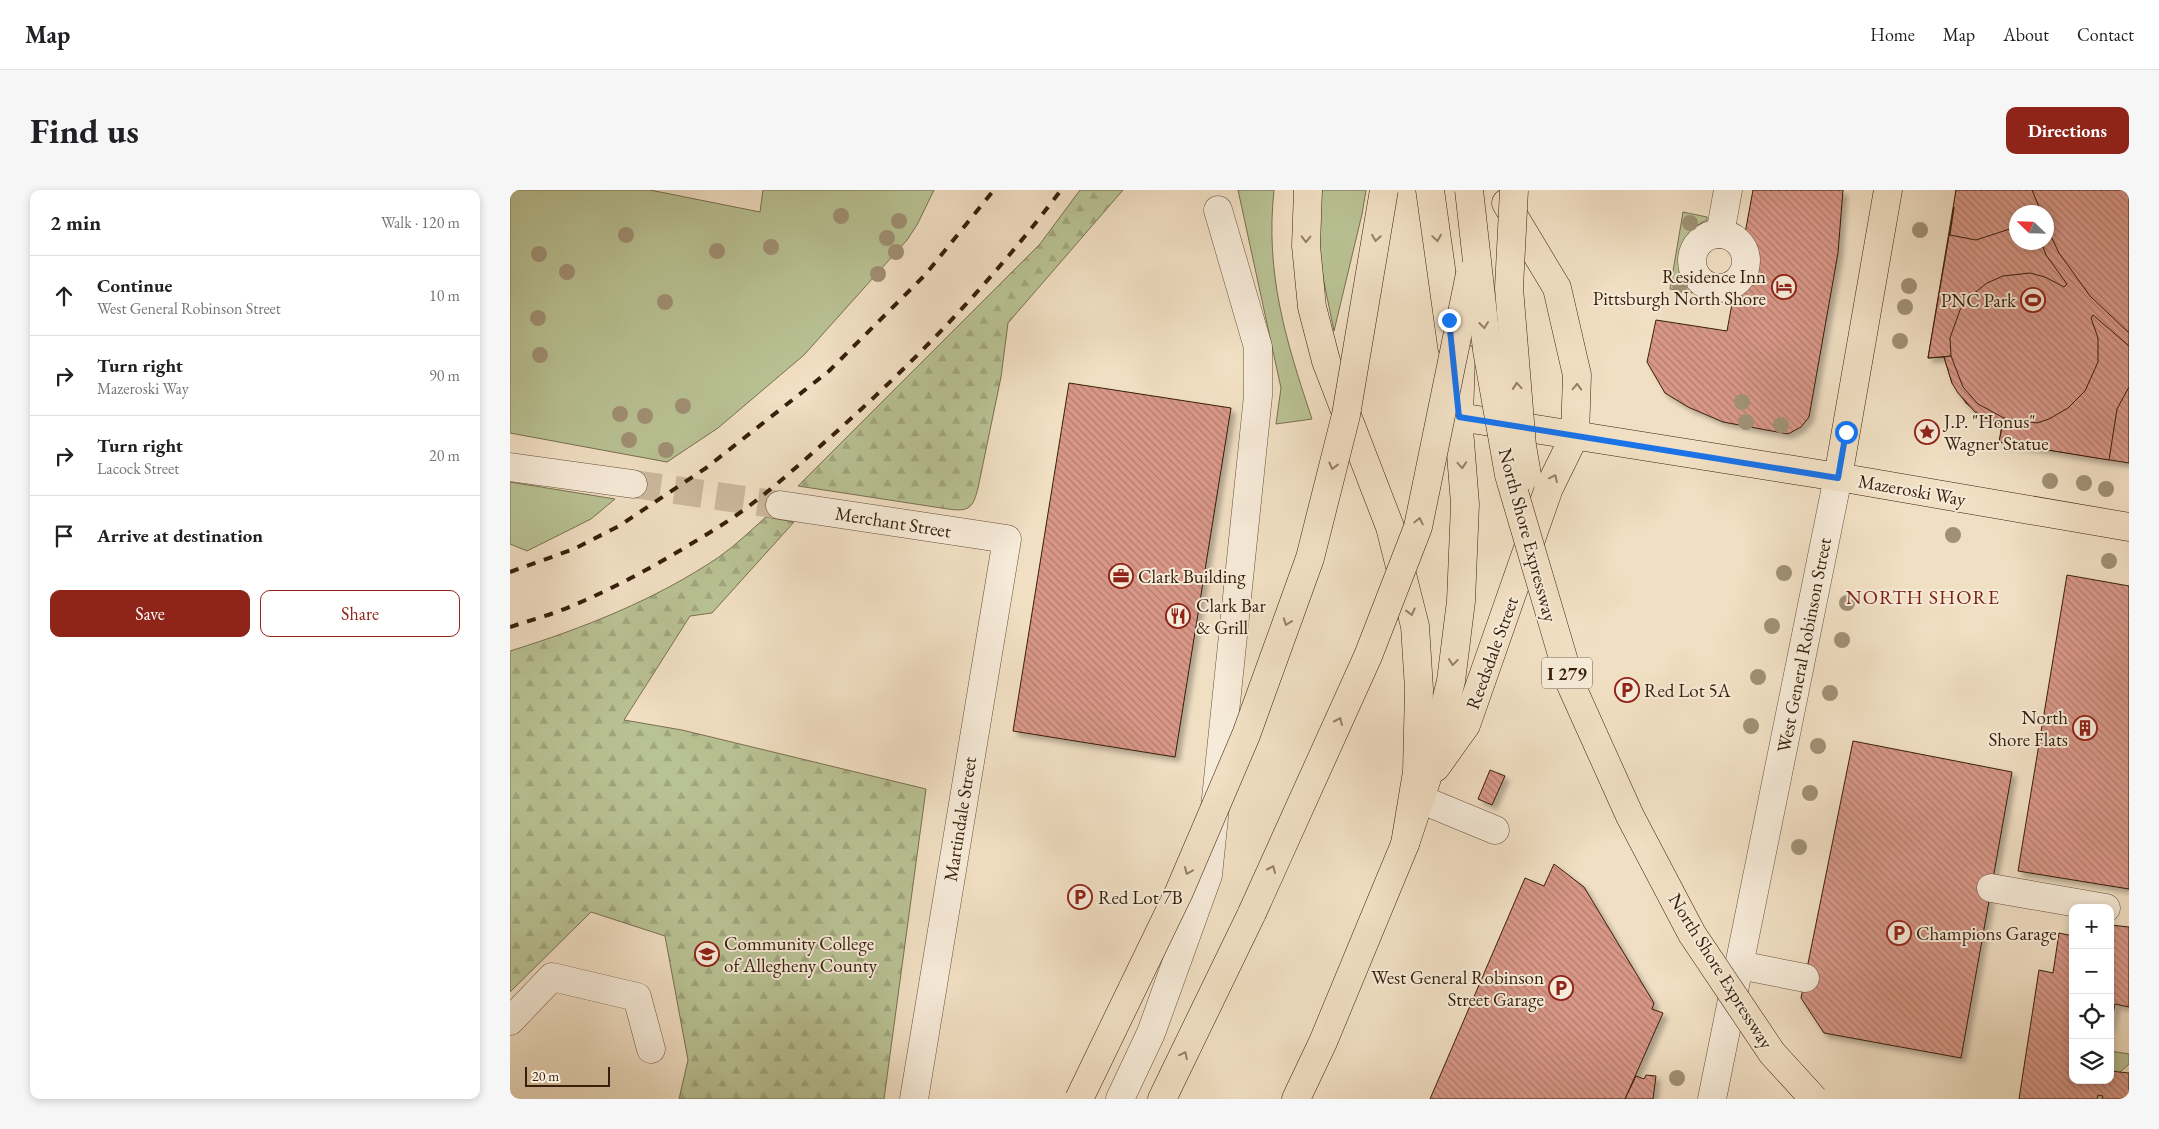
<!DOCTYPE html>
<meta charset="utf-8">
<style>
:root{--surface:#fff;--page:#f6f6f6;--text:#202124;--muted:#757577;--line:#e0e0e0;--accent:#8f2418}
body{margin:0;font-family:"EB Garamond",serif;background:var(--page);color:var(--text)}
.controls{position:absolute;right:15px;bottom:15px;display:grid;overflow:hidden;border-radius:10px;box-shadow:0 2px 8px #0003}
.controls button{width:45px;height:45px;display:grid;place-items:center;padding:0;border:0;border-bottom:1px solid var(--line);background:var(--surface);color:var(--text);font:25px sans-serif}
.compass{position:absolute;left:1499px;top:15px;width:45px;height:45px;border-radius:50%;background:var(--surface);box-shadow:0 2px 8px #0003;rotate:293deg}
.scale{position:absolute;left:15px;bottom:12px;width:85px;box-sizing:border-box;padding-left:5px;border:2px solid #371f0b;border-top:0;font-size:14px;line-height:18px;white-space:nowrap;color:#371f0b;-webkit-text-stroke:4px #f6ead8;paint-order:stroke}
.stop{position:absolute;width:15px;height:15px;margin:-11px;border:4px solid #1a73e8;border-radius:50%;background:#fff}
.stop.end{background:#1a73e8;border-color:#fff;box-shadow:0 1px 5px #0008}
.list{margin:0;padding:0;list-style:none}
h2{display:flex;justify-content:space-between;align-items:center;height:65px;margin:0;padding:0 20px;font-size:21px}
h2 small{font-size:16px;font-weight:400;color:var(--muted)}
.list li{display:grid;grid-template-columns:32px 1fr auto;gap:15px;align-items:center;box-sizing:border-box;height:80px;padding:0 20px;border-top:1px solid var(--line)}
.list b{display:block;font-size:19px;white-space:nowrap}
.list p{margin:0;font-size:16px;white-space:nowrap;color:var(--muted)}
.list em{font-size:16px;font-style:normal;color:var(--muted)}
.actions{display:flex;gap:10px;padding:15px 20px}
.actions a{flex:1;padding:11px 0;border:1px solid var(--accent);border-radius:10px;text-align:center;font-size:18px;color:var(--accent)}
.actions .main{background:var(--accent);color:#fff}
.icon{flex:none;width:28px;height:28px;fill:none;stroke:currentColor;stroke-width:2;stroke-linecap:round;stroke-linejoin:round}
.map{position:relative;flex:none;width:1619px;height:909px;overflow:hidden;border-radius:10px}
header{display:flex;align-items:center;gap:30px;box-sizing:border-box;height:70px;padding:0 25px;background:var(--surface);border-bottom:1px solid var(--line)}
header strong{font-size:24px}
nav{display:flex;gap:28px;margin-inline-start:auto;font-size:18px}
.intro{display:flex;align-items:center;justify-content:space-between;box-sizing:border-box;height:120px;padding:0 30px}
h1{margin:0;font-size:35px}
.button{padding:12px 22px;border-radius:10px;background:var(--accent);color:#fff;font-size:18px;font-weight:700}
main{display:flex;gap:30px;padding:0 30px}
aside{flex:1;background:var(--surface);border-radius:10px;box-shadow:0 2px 8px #0003}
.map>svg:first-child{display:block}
.green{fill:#b9c294;stroke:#787050}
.forest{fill:url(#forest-firs);stroke:#787050}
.building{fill:url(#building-back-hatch);stroke:#371f0b;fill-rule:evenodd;filter:url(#shadow)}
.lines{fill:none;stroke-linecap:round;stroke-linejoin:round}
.minor-tunnel{stroke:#ccb99e;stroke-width:28;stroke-dasharray:28 14;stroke-linecap:butt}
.minor-casing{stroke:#664f39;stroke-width:29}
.major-casing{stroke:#371f0b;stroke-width:29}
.highway-casing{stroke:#371f0b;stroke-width:29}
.minor{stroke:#f6ead8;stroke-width:28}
.major{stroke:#f1dfc3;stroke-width:28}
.highway{stroke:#f1dfc3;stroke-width:28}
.rail{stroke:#371f0b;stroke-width:4;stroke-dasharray:9 9;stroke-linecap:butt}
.highway-bridge-casing{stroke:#371f0b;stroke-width:29;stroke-linecap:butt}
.highway-bridge{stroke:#f1dfc3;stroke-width:28}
.tree{fill:#a09074}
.oneway{stroke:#947f67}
.route{stroke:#1a73e8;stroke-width:6}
.labels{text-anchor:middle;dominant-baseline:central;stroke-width:4;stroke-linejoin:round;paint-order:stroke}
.shield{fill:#f6ead8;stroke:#705c48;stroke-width:1}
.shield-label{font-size:18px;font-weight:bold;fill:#371f0b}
.poi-label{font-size:19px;fill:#371f0b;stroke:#f6ead8;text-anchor:start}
.street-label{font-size:19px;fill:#371f0b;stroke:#f6ead8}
.neighbourhood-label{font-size:20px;letter-spacing:1px;fill:#7a1f14;stroke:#f6ead8}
</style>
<header>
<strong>Map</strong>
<nav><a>Home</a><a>Map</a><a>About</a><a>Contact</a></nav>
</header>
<div class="intro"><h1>Find us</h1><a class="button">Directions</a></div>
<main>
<aside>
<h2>2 min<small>Walk · 120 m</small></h2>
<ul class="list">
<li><svg class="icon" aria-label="ahead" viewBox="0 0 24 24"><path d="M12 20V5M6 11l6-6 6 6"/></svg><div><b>Continue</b><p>West General Robinson Street</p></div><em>10 m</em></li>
<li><svg class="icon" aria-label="right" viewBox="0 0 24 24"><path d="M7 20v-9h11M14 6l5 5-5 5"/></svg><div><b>Turn right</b><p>Mazeroski Way</p></div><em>90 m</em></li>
<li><svg class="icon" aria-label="right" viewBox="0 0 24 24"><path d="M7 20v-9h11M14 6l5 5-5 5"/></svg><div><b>Turn right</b><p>Lacock Street</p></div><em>20 m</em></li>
<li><svg class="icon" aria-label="arrive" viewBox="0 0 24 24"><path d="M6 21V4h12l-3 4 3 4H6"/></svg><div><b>Arrive at destination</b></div></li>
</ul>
<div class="actions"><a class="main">Save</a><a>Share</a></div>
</aside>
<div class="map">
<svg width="1619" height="909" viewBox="0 0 1619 909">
<defs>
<pattern id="forest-firs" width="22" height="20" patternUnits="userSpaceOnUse" patternTransform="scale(1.25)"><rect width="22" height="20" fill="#b9c294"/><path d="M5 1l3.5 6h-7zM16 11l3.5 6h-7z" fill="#a0a67e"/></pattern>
<pattern id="building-back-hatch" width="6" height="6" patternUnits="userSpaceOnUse" patternTransform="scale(1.25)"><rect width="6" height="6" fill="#d89787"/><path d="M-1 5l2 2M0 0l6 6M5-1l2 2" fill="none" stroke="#b07b6d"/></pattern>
<filter id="shadow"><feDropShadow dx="4.5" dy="4.5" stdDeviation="2.5" flood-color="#0004"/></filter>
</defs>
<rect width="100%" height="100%" fill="#f1dfc3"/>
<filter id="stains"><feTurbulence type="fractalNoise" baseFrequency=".004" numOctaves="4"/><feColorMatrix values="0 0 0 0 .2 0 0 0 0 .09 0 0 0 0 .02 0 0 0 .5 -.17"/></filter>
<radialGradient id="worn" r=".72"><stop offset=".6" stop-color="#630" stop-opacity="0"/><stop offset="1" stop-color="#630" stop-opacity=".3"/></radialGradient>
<!-- green -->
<g class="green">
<polygon points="0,0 140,0 250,22 253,0 424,0 407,35 397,50 294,165 208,238 157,272 0,243"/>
<path d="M728 0H764C755 84 776 151 802 229L766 234 771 198Z"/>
<polygon points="811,0 856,0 852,24 824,141 808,63"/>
<path d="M1173 22 1197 27V30C1168 42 1158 78 1183 100L1182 103 1160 99Z"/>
<polygon points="0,292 105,309 81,329 17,361 0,354"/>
<polygon points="1600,861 1619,864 1619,874 1609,883 1600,881"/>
</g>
<!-- forest -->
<g class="forest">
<path d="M570 0H613L498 133 491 187 468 298C463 318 459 322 438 319L288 296 530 54Z"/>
<path d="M256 327 284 332 202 423 180 426 114 530 172 540 416 599 374 909H169L178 870 155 746 81 722 0 802V461C74 438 145 410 209 367 226 355 241 340 256 327Z"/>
</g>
<!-- building -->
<g class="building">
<polygon points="1243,0 1333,0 1328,63 1299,227 1291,237 1278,244 1213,232 1178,217 1155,203 1137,172 1146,130 1217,141"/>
<polygon points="1446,0 1514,0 1516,8 1480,22 1444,17"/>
<path d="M1446 0H1619V273L1489 252 1492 235 1473 227 1456 213 1442 193 1434 167 1418 168ZM1506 22H1536V52H1506Z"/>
<polygon points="1522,0 1619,0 1619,143 1580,106 1549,63 1536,36 1536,22 1531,22"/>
<polygon points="1444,17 1440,45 1466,50 1506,37 1506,52 1531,52 1536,65 1557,94 1554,97 1535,87 1520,83 1493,86 1477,93 1457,109 1450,120 1440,148 1441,166 1418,168"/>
<polygon points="1583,125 1619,156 1619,197 1607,219 1599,270 1489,252 1494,228 1527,233 1539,229 1558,218 1575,201 1588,172 1588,148 1581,128"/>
<polygon points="1441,166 1453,197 1468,214 1494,228 1492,235 1465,222 1448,203 1442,193 1434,167"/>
<polygon points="559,193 721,218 665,567 503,541"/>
<polygon points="1557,385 1619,396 1619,699 1508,681"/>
<polygon points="1343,551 1502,582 1451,868 1314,843 1291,808"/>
<polygon points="980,580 995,586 982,615 968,609"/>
<polygon points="1044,674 1074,697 1144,813 1142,819 1153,823 1115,909 920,909 1015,688 1034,696"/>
<polygon points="1600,735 1619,737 1619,817 1605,814 1600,839"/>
<polygon points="1549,743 1563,746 1563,890 1600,890 1600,881 1619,883 1619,909 1592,909 1593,906 1588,905 1587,909 1509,909 1529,780 1543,783"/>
<polygon points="1136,885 1146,886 1143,909 1115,909 1126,886 1134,889"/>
</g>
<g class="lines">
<!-- minor-tunnel -->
<polyline class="minor-tunnel" points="123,294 270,315"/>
<defs>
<g id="minor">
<polyline points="1210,44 1218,0"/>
<circle cx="1209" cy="71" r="27"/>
<polyline points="0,277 123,294"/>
<polyline points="270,315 497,349 404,909"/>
<polyline points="910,609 985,640"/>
<polyline points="1481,698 1596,718"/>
<polyline points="1229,775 1295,788"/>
<polyline points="0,831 42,787 127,807 141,859"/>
<polyline points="610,909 641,843 698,685 748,206 748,157 708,20"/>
<polyline points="1202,909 1328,287"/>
</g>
<g id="major">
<polyline points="920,0 942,157"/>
<polyline points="949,227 1328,287 1619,337"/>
<polyline points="1328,287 1378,0"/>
<polyline points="926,577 956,535 1039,298 1065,245"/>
<polyline points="786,909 813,852 895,654 917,588 941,491 951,411 955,314 946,202"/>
</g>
<g id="highway">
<polyline points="798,0 796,56 802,117 816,171 880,337 905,436 909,499 907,582 895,654"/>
<polyline points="996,13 1047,98 1067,185 1065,245"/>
<polyline points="949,227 951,166"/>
<polyline points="652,909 742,723"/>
</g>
</defs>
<!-- minor casing -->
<use href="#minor" class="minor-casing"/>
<!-- major casing -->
<use href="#major" class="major-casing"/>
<!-- highway casing -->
<use href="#highway" class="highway-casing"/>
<!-- minor -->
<use href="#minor" class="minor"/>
<!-- major -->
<use href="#major" class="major"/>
<!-- highway -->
<use href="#highway" class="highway"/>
<!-- rail -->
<g class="rail">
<polyline points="0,382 64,359 109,336 196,278 319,181 415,85 484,0"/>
<path d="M0 437C21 430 44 424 64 415 114 394 162 366 207 338 246 314 282 281 316 251 402 175 482 92 551 0"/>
</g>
<defs>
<g id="highway-bridge">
<polyline points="959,0 977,160 999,285 1061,495 1120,626 1182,744 1262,863 1304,909"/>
<polyline points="1004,0 999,98 1012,256 1017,285"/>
<polyline points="742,723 858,466 908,337 960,84"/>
<polyline points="569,909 669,702 736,545 800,368 836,225 874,0"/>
</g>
</defs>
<!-- highway-bridge casing -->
<use href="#highway-bridge" class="highway-bridge-casing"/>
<!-- highway-bridge -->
<use href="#highway-bridge" class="highway-bridge"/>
</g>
<!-- trees -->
<g class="tree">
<circle cx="331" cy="26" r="8"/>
<circle cx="389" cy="31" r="8"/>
<circle cx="1180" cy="33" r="8"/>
<circle cx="1410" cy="40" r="8"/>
<circle cx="116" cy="45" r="8"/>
<circle cx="377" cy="48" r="8"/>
<circle cx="261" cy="57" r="8"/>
<circle cx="207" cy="61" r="8"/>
<circle cx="386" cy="62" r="8"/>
<circle cx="29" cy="64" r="8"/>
<circle cx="57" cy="82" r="8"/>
<circle cx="368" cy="84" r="8"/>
<circle cx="1170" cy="95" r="8"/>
<circle cx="1399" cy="96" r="8"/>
<circle cx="155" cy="112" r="8"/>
<circle cx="1395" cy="117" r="8"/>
<circle cx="28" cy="128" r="8"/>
<circle cx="1390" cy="151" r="8"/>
<circle cx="30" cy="165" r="8"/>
<circle cx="1232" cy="212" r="8"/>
<circle cx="173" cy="216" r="8"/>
<circle cx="110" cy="224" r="8"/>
<circle cx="135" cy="226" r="8"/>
<circle cx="1236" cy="232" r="8"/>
<circle cx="1271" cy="235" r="8"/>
<circle cx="119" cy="250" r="8"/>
<circle cx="156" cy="260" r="8"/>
<circle cx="1540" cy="291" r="8"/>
<circle cx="1574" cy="293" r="8"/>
<circle cx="1596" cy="299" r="8"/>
<circle cx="1443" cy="345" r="8"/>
<circle cx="1599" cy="371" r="8"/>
<circle cx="1274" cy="383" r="8"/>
<circle cx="1337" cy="413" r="8"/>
<circle cx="1262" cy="436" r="8"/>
<circle cx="1332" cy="450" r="8"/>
<circle cx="1248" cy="487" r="8"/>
<circle cx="1320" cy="503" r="8"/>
<circle cx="1241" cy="536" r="8"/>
<circle cx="1308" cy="556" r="8"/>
<circle cx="1300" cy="603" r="8"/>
<circle cx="1289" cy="657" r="8"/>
<circle cx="1167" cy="888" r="8"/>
</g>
<!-- one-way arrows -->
<defs><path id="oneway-chevron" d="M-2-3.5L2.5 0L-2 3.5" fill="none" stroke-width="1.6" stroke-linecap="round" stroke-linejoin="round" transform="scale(1.25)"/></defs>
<g class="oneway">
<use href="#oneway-chevron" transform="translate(866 48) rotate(99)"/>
<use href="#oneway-chevron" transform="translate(927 48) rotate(81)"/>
<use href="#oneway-chevron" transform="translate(796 49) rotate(91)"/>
<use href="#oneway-chevron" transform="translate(974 135) rotate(83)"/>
<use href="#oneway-chevron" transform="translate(1007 196) rotate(-95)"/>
<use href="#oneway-chevron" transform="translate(1067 197) rotate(-88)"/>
<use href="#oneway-chevron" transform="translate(952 275) rotate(86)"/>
<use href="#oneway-chevron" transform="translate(823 276) rotate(104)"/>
<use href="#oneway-chevron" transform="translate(1044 288) rotate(-64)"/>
<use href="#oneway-chevron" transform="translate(909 331) rotate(-77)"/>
<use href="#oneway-chevron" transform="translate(901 422) rotate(76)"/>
<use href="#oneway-chevron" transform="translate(777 432) rotate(110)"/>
<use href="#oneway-chevron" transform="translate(943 472) rotate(97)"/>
<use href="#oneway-chevron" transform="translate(829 531) rotate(-66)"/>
<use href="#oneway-chevron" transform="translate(762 679) rotate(-66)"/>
<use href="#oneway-chevron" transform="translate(678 681) rotate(113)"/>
<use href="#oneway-chevron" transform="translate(674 865) rotate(-64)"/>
</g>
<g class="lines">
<!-- route -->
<polyline class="route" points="939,130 949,227 1328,288 1336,242"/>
</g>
<!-- icons -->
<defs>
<symbol id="hotel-ring" viewBox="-11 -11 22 22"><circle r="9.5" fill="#f6ead8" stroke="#8f2418" stroke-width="1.5"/><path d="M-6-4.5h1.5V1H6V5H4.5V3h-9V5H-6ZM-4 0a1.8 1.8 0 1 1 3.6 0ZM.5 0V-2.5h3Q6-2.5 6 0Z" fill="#8f2418"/></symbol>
<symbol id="stadium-ring" viewBox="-11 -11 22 22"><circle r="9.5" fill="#f6ead8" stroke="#8f2418" stroke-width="1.5"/><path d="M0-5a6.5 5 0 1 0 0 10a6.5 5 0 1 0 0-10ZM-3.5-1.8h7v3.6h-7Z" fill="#8f2418"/></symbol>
<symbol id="sight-ring" viewBox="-11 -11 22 22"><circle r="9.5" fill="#f6ead8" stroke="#8f2418" stroke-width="1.5"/><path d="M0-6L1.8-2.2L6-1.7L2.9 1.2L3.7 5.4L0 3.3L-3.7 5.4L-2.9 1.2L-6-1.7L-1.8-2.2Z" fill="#8f2418"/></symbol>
<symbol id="office-ring" viewBox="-11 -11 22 22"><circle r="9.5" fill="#f6ead8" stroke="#8f2418" stroke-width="1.5"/><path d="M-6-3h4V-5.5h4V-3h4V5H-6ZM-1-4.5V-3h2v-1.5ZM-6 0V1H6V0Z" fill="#8f2418"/></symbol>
<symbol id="restaurant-ring" viewBox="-11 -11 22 22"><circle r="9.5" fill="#f6ead8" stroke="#8f2418" stroke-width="1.5"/><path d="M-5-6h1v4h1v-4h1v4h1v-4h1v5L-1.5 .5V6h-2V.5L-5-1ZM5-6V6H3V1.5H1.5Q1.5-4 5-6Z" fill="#8f2418"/></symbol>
<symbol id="parking-ring" viewBox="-11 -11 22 22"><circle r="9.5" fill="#f6ead8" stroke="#8f2418" stroke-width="1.5"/><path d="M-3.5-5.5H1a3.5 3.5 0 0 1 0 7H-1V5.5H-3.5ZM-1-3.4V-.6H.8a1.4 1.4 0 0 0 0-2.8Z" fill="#8f2418"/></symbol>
<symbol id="building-ring" viewBox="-11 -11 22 22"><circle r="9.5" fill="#f6ead8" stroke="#8f2418" stroke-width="1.5"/><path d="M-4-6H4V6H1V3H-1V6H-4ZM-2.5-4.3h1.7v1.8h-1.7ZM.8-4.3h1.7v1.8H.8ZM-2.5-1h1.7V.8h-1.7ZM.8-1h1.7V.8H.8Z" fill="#8f2418"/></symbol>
<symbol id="university-ring" viewBox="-11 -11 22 22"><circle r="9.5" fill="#f6ead8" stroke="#8f2418" stroke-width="1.5"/><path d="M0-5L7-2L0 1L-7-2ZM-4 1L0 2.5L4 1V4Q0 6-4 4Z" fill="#8f2418"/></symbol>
</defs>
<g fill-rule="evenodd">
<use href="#hotel-ring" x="1260" y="83" width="28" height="28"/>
<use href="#stadium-ring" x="1509" y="96" width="28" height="28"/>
<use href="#sight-ring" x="1403" y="228" width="28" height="28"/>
<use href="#office-ring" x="597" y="372" width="28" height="28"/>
<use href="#restaurant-ring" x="654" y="412" width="28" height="28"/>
<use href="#parking-ring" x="1103" y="486" width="28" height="28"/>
<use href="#building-ring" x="1561" y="524" width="28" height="28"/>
<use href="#parking-ring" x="556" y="693" width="28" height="28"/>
<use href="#parking-ring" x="1375" y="729" width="28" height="28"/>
<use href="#university-ring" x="183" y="750" width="28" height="28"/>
<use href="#parking-ring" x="1037" y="784" width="28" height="28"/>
</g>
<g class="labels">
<!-- shield labels -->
<rect class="shield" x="1032" y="467.5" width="50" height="31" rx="4"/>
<g class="shield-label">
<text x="1057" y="483">I 279</text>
</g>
<!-- poi labels -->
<g class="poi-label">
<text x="1256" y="86" text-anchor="end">Residence Inn<tspan x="1256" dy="22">Pittsburgh North Shore</tspan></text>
<text x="1506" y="110" text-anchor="end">PNC Park</text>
<text x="1434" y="231">J.P. "Honus"<tspan x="1434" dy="22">Wagner Statue</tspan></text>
<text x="628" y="386">Clark Building</text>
<text x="686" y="415">Clark Bar<tspan x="686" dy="22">&amp; Grill</tspan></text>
<text x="1134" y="500">Red Lot 5A</text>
<text x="1558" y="527" text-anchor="end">North<tspan x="1558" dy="22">Shore Flats</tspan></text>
<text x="588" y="707">Red Lot 7B</text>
<text x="1406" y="743">Champions Garage</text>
<text x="214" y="753">Community College<tspan x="214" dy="22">of Allegheny County</tspan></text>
<text x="1034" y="787" text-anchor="end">West General Robinson<tspan x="1034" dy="22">Street Garage</tspan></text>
</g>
<!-- street labels -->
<g class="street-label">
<text transform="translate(1402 300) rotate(10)">Mazeroski Way</text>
<text transform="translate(383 332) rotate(9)">Merchant Street</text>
<text transform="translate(1018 345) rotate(75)">North Shore Expressway</text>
<text transform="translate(1294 455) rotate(-79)">West General Robinson Street</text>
<text transform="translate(982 463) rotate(-70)">Reedsdale Street</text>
<text transform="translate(450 629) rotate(-81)">Martindale Street</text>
<text transform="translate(1211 781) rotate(58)">North Shore Expressway</text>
</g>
<!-- neighbourhood labels -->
<g class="neighbourhood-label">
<text x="1413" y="407">NORTH SHORE</text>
</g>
</g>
<rect width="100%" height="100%" filter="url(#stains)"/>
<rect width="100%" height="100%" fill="url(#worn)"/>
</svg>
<div class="controls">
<button>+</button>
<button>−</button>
<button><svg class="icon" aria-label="locate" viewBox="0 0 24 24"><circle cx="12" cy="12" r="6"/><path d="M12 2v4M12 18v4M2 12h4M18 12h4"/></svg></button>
<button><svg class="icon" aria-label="layers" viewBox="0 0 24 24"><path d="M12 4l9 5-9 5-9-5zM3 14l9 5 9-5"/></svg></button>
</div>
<svg class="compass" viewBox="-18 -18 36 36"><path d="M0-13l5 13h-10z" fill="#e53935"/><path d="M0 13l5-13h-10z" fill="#757577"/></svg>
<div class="scale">20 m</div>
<div class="stop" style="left:1336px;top:242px"></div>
<div class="stop end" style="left:939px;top:130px"></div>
</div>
</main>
